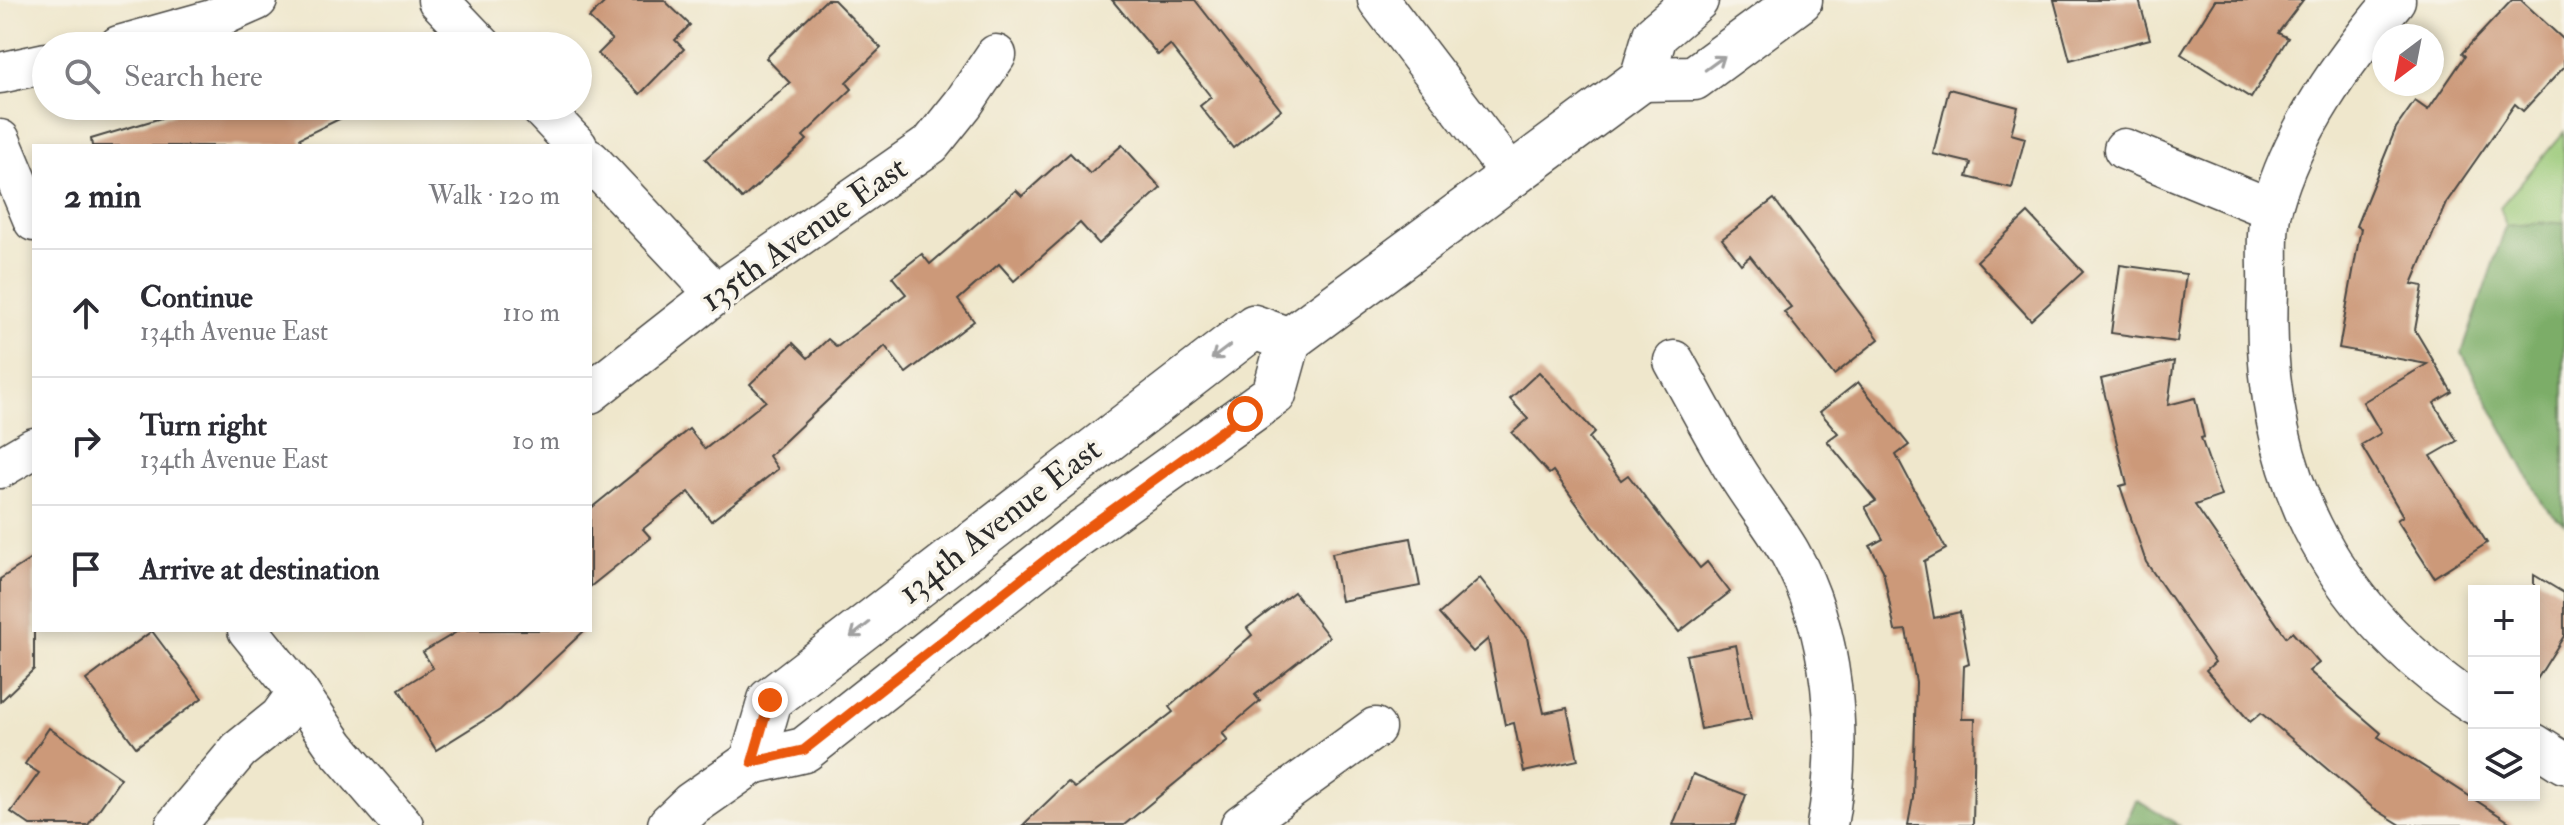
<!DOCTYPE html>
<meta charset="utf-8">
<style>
:root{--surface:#fff;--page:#f2f2f3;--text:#2b2b33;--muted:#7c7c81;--line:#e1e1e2}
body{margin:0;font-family:"IM FELL Double Pica",serif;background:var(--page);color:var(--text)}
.controls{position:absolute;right:24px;bottom:24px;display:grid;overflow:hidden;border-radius:0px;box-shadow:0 4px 12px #0003}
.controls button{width:72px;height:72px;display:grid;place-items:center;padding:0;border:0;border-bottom:2px solid var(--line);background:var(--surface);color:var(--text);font:40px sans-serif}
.compass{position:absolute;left:2372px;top:24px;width:72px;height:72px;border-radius:50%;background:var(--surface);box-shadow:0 4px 12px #0003;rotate:212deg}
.stop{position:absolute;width:24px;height:24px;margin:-18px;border:6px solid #ea580c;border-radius:50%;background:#fff}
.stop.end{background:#ea580c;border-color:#fff;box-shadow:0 2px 8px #0008}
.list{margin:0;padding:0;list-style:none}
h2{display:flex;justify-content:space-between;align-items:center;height:104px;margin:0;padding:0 32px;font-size:34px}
h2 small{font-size:26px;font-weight:400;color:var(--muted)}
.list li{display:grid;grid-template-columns:52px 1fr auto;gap:24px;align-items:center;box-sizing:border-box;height:128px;padding:0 32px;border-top:2px solid var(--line)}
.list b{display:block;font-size:30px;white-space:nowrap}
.list p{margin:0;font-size:26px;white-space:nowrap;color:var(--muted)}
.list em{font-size:26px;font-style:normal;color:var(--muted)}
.icon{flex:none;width:44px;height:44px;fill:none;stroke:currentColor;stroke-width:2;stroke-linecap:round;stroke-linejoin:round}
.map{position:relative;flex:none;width:2564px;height:825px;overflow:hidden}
.search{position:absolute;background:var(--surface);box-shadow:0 4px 12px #0003;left:32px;top:32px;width:560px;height:88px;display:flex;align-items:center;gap:20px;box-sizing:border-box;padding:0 28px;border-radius:44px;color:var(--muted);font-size:30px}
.panel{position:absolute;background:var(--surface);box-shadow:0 4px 12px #0003;left:32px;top:144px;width:560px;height:488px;border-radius:0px}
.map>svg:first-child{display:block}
.green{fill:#9ac978;stroke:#627a52;stroke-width:2}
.forest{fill:#7bad68;stroke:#536c4a;stroke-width:2}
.building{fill:#cc9979}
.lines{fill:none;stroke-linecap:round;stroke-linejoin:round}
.street-casing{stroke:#484743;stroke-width:43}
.secondary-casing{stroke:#484743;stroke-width:47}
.street{stroke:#fff;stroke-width:40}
.secondary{stroke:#fff;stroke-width:44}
.oneway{stroke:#a0a0a0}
.route{stroke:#ea580c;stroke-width:10}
.labels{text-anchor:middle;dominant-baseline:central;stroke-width:7;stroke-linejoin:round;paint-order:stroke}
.street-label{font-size:34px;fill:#2b2b2b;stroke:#f7f3e8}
</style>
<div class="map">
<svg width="2564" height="825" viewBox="0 0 2564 825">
<rect width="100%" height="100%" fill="#f7f3e8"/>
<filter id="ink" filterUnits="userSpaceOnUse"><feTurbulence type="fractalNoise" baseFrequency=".0125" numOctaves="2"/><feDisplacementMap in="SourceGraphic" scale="16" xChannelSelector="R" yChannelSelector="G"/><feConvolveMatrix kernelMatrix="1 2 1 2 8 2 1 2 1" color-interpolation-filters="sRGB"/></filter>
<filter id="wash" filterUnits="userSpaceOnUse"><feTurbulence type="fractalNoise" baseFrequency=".006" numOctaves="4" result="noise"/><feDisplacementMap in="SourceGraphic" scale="32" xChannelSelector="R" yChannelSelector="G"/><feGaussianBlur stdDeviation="1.8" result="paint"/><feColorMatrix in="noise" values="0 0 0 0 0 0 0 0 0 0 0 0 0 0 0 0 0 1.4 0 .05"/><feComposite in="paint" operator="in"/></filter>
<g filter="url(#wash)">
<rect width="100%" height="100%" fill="#efe7cc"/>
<!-- green -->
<polygon class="green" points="2564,132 2564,222 2506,226 2500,207"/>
<!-- forest -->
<g class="forest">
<polygon points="2564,222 2564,524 2544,506 2462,353 2506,226"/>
<polygon points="2136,800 2179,825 2125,825"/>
</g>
<g id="blocks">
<!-- building -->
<g class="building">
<polygon points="607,0 664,0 690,25 675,40 684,49 640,94 598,54 612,40 589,18"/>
<polygon points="826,0 834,0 881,48 846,82 852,89 803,136 807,140 742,199 705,159 790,83 766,58"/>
<polygon points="1112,0 1195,0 1281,110 1233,148 1200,106 1211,97 1170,45 1158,55"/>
<polygon points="2054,0 2139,0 2150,39 2070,60"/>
<polygon points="2215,0 2303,0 2278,33 2288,38 2251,98 2181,54"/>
<polygon points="2512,0 2521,0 2564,40 2564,67 2523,111 2515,104 2446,203 2412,284 2423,286 2415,330 2452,392 2434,403 2457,441 2431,456 2487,543 2434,577 2397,520 2403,516 2361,445 2381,433 2363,402 2427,364 2339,348 2361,228 2356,226 2396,128 2415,101 2428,110 2465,56 2462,53"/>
<polygon points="1949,89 2018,107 2011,134 2025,138 2012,188 1967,177 1971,163 1933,154"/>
<polygon points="201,106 366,106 300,138 302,146 92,146 91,139"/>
<polygon points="1122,145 1161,188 1099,244 1080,223 1014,281 999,264 958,300 974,321 906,373 885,346 769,456 778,469 711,521 689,492 643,529 651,538 590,587 590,509 689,429 705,449 766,401 750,384 793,343 808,358 828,339 837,347 906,294 892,277 922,254 930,264 1016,190 1022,196 1070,153 1090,174"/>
<polygon points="1774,199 1879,339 1834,375 1784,312 1791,307 1750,256 1741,264 1722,239"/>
<polygon points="2028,213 2083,272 2031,320 1977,261"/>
<polygon points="2120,265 2186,274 2177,342 2111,333"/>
<polygon points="2174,361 2168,405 2195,398 2204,437 2201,438 2221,496 2195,505 2286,637 2292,632 2319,663 2309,671 2381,733 2378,737 2514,825 2401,825 2372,807 2261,713 2250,722 2206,670 2215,662 2146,562 2120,486 2127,484 2101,379"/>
<polygon points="1539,372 1595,432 1589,438 1621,480 1628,475 1700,568 1707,562 1730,592 1679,632 1610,550 1553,471 1549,474 1512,433 1528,419 1510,399"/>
<polygon points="1858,382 1909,445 1896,455 1946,549 1924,561 1934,618 1960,612 1969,664 1964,666 1962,719 1975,719 1973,825 1908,825 1913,798 1916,682 1906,630 1895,631 1883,570 1870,546 1883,539 1865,507 1876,501 1827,441 1838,433 1820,412"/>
<polygon points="1411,538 1420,586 1341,601 1332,553"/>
<polygon points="34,557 34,669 0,702 0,579"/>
<polygon points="2534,575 2564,593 2564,636 2534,684"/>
<polygon points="1480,578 1527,638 1544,713 1567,708 1578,760 1524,772 1514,723 1505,725 1488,639 1473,652 1439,614"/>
<polygon points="1294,592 1329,637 1255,695 1260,701 1222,733 1228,740 1124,825 1023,825 1068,782 1075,788 1173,712 1169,707 1252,635 1247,628"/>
<polygon points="460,630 585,630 500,710 436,750 399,689 433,668 423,652"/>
<polygon points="152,631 202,698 136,747 86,680"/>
<polygon points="1736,645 1751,719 1701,729 1686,655"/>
<polygon points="49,728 121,778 88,825 30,825 11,812 39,773 25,764"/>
<polygon points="1693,774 1746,795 1735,825 1673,825"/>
</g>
</g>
</g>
<g filter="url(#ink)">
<use href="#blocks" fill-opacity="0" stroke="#484743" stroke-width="2"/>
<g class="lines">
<defs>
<g id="street">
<polyline points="438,0 482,46"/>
<polyline points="1378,0 1513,177"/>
<path d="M2395 0C2345 59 2293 130 2272 207 2265 232 2269 265 2268 292 2260 469 2326 605 2474 704"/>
<polyline points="119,46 212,20 257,0"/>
<polyline points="0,73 46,63"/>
<polyline points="539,106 577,146"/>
<polyline points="0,140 34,221"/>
<polyline points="2124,149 2271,209"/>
<polyline points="590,160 716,294"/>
<path d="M1674 361C1694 397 1713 433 1733 467 1751 497 1773 524 1790 553 1834 630 1843 740 1827 825"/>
<polyline points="590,393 716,294 931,144 963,104 996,55"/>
<polyline points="0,468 34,448"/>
<polyline points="248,630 298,692 335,746 403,825"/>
<polyline points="2534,744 2564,763"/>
<polyline points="176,825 239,750 280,717 298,692"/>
<polyline points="1241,825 1375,728"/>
</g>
<g id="secondary">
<polyline points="1642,79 1694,78 1800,0"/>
<polyline points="752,762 770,700 1254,327 1289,340"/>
<polyline points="670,825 692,804 752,762 804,750 1072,539 1274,394 1289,340 1642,79 1655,35 1696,0"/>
</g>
</defs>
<!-- street casing -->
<use href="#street" class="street-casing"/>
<!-- secondary casing -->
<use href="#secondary" class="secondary-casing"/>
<!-- street -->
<use href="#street" class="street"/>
<!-- secondary -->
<use href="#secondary" class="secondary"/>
</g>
<!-- one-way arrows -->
<defs><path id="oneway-shaft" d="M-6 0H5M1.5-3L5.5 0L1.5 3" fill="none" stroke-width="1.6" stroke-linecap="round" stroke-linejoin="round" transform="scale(2)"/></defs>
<g class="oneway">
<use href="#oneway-shaft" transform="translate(1715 63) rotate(-36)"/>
<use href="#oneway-shaft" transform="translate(1221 352) rotate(143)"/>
<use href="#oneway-shaft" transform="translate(860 630) rotate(142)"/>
</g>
</g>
<g class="lines" filter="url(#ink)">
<!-- route -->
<polyline class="route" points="770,700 752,762 804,750 1072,539 1245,414"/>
</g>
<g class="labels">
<!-- street labels -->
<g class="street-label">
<text transform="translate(804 234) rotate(-35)">135th Avenue East</text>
<text transform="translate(1000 521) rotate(-38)">134th Avenue East</text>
</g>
</g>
</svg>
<div class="controls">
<button>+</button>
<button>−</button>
<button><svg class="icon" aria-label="layers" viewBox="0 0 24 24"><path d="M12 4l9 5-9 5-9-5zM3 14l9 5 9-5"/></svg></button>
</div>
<svg class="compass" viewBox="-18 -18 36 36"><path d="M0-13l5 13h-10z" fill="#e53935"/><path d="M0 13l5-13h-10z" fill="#7c7c81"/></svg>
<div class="stop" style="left:1245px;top:414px"></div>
<div class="stop end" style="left:770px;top:700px"></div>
<div class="search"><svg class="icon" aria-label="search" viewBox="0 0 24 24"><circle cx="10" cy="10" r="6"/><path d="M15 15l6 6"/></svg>Search here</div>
<section class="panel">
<h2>2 min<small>Walk · 120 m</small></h2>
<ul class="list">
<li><svg class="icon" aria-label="ahead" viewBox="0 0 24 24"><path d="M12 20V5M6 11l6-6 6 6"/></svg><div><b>Continue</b><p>134th Avenue East</p></div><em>110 m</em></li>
<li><svg class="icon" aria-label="right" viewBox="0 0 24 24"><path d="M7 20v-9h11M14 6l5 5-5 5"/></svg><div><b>Turn right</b><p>134th Avenue East</p></div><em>10 m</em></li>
<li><svg class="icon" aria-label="arrive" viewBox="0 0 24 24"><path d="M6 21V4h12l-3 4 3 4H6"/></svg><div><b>Arrive at destination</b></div></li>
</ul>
</section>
</div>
